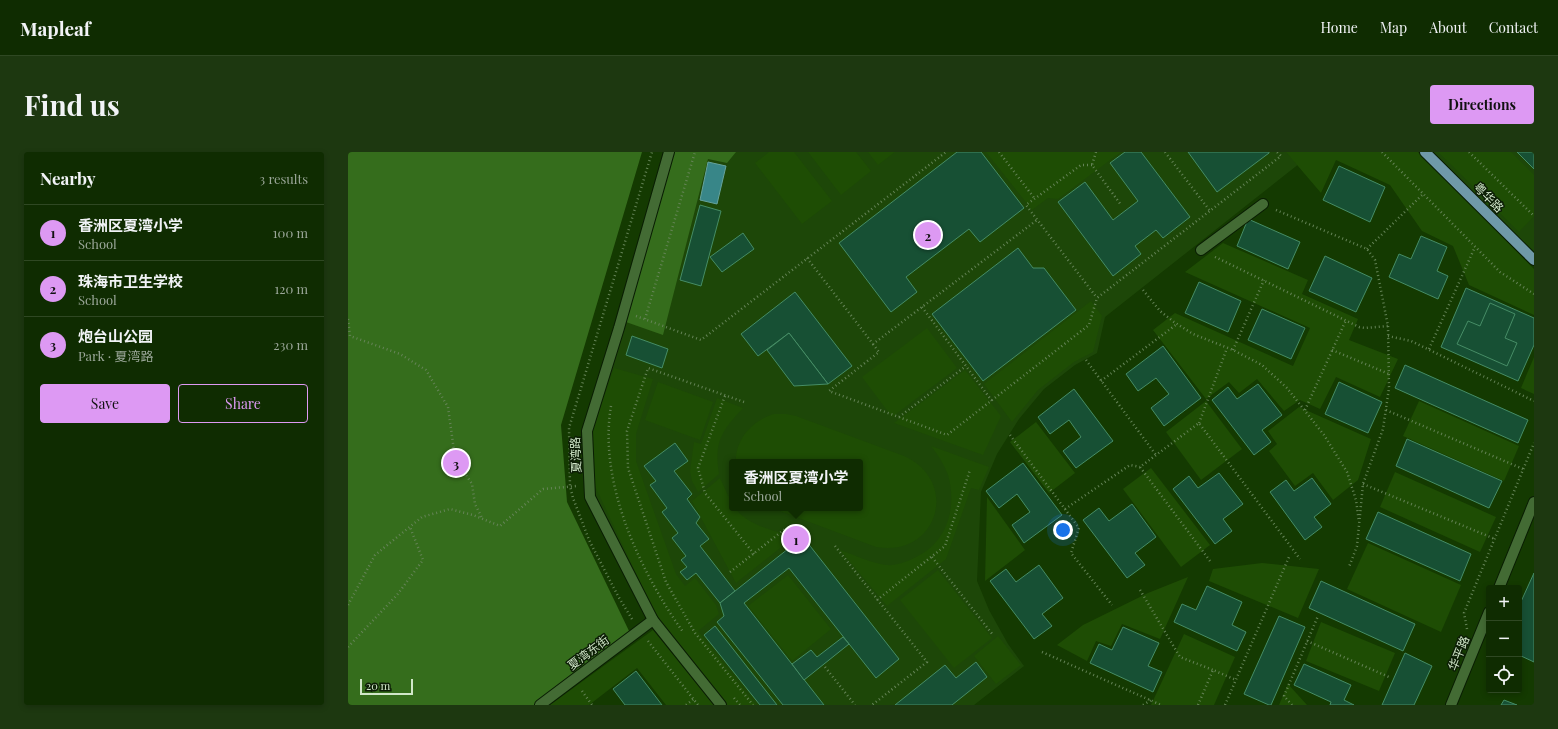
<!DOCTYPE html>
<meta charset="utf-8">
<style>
:root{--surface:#0f2c01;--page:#1d3810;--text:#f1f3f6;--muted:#9ba799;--line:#2f4823;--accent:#dd99f3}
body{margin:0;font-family:"Playfair Display","Noto Sans SC",serif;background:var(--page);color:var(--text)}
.controls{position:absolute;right:12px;bottom:12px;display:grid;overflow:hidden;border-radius:4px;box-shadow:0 2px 6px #0003}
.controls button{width:36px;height:36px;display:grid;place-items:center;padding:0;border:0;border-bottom:1px solid var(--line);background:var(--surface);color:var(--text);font:20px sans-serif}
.scale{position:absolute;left:12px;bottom:10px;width:53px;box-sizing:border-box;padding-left:4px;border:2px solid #d1e7c9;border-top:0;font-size:11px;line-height:14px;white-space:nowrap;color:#d1e7c9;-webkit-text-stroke:3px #0c1d06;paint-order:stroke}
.you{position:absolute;left:715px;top:378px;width:14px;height:14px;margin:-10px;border:3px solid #fff;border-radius:50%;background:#1a73e8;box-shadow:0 0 0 6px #1a73e833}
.badge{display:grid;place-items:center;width:26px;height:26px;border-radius:50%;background:var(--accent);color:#111;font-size:13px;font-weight:700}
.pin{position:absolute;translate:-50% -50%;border:2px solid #fff;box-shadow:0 1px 4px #0006}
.popup{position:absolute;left:381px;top:307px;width:134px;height:52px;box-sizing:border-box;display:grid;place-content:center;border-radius:4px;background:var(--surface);filter:drop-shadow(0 1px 3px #0005);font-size:13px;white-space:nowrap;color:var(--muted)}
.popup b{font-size:15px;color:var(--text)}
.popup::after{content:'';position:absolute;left:50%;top:100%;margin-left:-8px;border:8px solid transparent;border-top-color:var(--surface)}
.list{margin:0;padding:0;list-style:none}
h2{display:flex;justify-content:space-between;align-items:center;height:52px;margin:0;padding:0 16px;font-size:17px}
h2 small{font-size:13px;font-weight:400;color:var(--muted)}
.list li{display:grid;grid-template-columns:26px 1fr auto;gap:12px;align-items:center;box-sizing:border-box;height:56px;padding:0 16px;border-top:1px solid var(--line)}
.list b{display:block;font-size:15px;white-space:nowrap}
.list p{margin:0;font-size:13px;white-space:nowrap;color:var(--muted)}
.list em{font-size:13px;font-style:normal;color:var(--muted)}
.actions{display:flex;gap:8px;padding:12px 16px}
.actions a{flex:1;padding:9px 0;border:1px solid var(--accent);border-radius:4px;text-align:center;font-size:14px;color:var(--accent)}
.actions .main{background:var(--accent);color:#111}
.icon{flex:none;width:22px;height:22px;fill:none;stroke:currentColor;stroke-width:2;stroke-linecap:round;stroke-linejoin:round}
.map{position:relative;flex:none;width:1186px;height:553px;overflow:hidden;border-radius:4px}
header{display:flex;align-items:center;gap:24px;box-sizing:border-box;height:56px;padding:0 20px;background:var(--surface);border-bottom:1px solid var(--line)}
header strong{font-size:19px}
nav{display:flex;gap:22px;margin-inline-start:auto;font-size:14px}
.intro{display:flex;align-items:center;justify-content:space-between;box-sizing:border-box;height:96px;padding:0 24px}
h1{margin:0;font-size:28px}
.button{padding:10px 18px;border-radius:4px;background:var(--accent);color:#111;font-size:14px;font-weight:700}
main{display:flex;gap:24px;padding:0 24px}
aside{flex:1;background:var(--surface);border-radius:4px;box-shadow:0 2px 6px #0003}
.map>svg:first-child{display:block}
.built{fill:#1d4708;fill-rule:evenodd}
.green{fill:#1e4d04}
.forest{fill:#356d1c}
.water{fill:#388688;stroke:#66a39c}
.building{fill:#175034;stroke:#468d66}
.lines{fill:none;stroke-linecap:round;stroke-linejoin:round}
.minor-casing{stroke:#091d03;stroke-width:12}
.major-casing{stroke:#091d03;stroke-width:12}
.path{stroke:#658457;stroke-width:2.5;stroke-dasharray:1 3;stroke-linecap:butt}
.minor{stroke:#436b34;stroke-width:10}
.major{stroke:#6f99a8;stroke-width:10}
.labels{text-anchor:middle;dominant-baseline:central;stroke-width:3;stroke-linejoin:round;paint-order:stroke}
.street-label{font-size:12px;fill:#d1e7c9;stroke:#0c1d06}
</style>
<header>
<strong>Mapleaf</strong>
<nav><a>Home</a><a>Map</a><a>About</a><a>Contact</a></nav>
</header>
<div class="intro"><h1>Find us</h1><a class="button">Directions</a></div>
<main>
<aside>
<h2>Nearby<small>3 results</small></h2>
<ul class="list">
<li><span class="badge">1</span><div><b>香洲区夏湾小学</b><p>School</p></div><em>100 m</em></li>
<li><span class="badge">2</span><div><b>珠海市卫生学校</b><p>School</p></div><em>120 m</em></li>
<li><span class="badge">3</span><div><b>炮台山公园</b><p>Park · 夏湾路</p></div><em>230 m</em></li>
</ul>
<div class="actions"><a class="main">Save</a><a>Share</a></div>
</aside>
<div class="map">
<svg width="1186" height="553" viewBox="0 0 1186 553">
<rect width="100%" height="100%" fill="#143a01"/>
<!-- built -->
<g class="built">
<path d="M322 0H966L757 165 749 201 727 213 696 237 671 267 649 302 633 340 629 429 641 458 660 492 676 514 626 553H373L306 468 243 345 240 279ZM384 310H512V356H384Z"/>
<polygon points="1079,0 1186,0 1186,106"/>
</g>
<!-- green -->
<g class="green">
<polygon points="421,0 446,0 484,49 454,72 407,11"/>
<polygon points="460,0 508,0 523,19 493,43"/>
<polygon points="520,0 547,0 530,13"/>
<polygon points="638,0 773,0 710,47 700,46 684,58"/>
<polygon points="938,0 1070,0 1186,117 1186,163 1121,133 1105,94 1074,79 1042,33 988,8 973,41"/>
<polygon points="1090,0 1163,0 1186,23 1186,64 1171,80"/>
<polygon points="875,91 960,128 954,142 1010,167 1001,188 1050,207 1032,245 988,225 972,257 952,248 936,259 909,227 891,241 881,230 858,247 805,178 827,161 945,214 962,176 837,120"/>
<polygon points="743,149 754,164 745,200 726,210 690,238 664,270 636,232"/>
<polygon points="579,176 609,216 544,265 514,225"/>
<polygon points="1186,205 1186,242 1173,236"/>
<polygon points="266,216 305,227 288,282 288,309 328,422 337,434 347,426 368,453 371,462 350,479 408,553 379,553 309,466 246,332 244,279"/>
<polygon points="617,218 653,264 635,303 546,271"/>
<polygon points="310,230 365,250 352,288 297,268"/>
<path d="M369 246 395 256C373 280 366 289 371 322L350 340 344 329 342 319 346 290 353 292Z"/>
<polygon points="858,249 894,297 853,328 818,280"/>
<polygon points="1071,249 1171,294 1156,329 1055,284"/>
<polygon points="951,255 1023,287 1010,328 985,348 965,321 947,334 921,299 929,292 920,279"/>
<path d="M426 262H438L448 264 556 304C613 330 589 406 528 395L424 356H512V310H388C387 287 405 268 426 262Z"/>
<polygon points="688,270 727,321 701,341 662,290"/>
<path d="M583 294 641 315 631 338 623 336 598 407 539 454 492 398C507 403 523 411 538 413 549 414 561 409 570 404 600 389 609 354 600 323 596 312 590 303 583 294Z"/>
<polygon points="803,316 862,393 833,415 775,337"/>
<polygon points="1047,320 1148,365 1132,400 1032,355"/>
<path d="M372 326 384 352V356H387C400 374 425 378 446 385L388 431 344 349Z"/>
<polygon points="639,345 677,398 637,429"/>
<polygon points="1020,391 1113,433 1093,480 999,437"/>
<polygon points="914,411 971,417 950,466 861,429 865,417"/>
<polygon points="590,418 644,486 606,516 552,448"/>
<polygon points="440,423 483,477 444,509 400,454"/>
<polygon points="840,425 812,487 774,472 763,494 748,489 739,509 709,493 735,473 800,441"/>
<polygon points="973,470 1047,501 1031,539 958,509"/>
<polygon points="305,478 366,553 318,553 289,516 241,553 202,553"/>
<polygon points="836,482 887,505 866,553 803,553"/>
<polygon points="650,484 673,513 648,532 626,504"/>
<polygon points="940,532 959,553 931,553"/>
</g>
<!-- forest -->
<g class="forest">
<polygon points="0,0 294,0 213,273 219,350 282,481 188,553 0,553"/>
<polygon points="317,0 388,0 379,11 360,7 315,183 278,170"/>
</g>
<!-- water -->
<polygon class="water" points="360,10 378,14 369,52 352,48"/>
<!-- building -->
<g class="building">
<polygon points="609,0 633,0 676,56 632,90 621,77 558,125 569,140 543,160 491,91"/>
<polygon points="777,0 793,0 842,65 815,86 808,78 787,94 793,102 765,124 710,50 737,30 765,68 790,49 762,11"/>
<polygon points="840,0 921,0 921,1 869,40"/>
<polygon points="1169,0 1186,0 1186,17"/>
<polygon points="991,14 1037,35 1022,70 975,48"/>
<polygon points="352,53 373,59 353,134 332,128"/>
<polygon points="900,67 952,90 940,117 889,94"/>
<polygon points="395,81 406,97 374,120 362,105"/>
<polygon points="1073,84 1099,95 1089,119 1100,124 1090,147 1041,125 1051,102 1063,107"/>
<polygon points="670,96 685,116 696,116 728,158 635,229 584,162"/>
<polygon points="977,104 1024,126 1008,160 961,139"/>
<polygon points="851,130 893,149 880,180 837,161"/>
<polygon points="1118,136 1186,166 1186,193 1170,229 1093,195"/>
<polygon points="447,140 504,214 480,232 441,181 410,204 393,182"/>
<polygon points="1142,151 1167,162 1157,186 1169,191 1159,214 1109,192 1120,169 1132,174"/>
<polygon points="914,157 957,176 943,207 900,188"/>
<polygon points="441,181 480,232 446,234 419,198"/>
<polygon points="284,184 320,197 314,216 278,203"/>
<polygon points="815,194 853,246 816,274 803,256 821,242 808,226 790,239 778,222"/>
<polygon points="1057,213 1180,268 1170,291 1047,236"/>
<polygon points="991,230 1034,250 1020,281 977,262"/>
<polygon points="910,232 934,263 914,278 923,290 906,303 864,248 880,235 889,247"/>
<polygon points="726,237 765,289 728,316 715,299 733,285 721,268 702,282 690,265"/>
<polygon points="1059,287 1154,329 1141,356 1048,314"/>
<polygon points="327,291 340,309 326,319 344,342 339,347 352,365 348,371 361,387 352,394 387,439 372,451 348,421 339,428 332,420 339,415 333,408 338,404 324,386 330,381 314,360 319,356 302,333 308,329 296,314"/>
<polygon points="675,311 714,363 676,391 664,373 682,360 669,342 651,356 638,339"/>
<polygon points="871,321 895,352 875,367 884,379 867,392 825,337 841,324 850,336"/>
<polygon points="964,326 983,352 966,365 974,375 957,388 922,340 938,328 946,339"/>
<polygon points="784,352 808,385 787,401 797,413 779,426 735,368 751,356 761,369"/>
<polygon points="1030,360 1123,402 1112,429 1018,387"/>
<polygon points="455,385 551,507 528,526 441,416 396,451 476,553 435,553 369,470 376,464 372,451"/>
<polygon points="691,413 715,446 694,462 704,474 686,487 642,429 658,417 668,430"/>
<polygon points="1186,421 1186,510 1171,503 1171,454"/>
<polygon points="973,429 1067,472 1055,499 961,456"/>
<polygon points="859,434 894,450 884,473 898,480 889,499 826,470 834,452 848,458"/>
<polygon points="931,464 957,475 923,553 921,553 896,542"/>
<polygon points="367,474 429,553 412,553 356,483"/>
<polygon points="775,475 811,491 800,514 814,520 805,540 742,511 751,492 764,498"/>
<polygon points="495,485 501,492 456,528 444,512 463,498 469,505"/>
<polygon points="1057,501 1084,514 1066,553 1034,553"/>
<polygon points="628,510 639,525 604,553 547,553 597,513 608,526"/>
<polygon points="956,512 1003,533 996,548 1006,553 982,553 983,550 946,533"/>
<polygon points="288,519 314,553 277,553 265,537"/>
<polygon points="1156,548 1169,553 1153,553"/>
</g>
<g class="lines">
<defs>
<g id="minor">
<polyline points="321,0 271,176 239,279 242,345 305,468 373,553"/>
<polyline points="853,98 915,52"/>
<polyline points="1151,436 1186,350"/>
<polyline points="192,553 305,468"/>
<polyline points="1103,553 1141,460"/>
</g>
<polyline id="major" points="1077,0 1186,108"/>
</defs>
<!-- minor casing -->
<use href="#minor" class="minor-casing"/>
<!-- major casing -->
<use href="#major" class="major-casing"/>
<!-- path -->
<g class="path">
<polyline points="651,0 687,47"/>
<polyline points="748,0 744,13 773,53"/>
<polyline points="817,0 862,59"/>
<polyline points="1034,0 1152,120 1186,142"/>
<polyline points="1121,0 1186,64"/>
<polyline points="744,13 733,13 678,53 749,146"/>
<polyline points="928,58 1019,97 1027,108 1040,174 1041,236 1035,277 1015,332 1009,394 1001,415"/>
<polyline points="1019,97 1075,42"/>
<polyline points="867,105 1011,175 1017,176 1040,174"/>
<polyline points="459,106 525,192 689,68"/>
<polyline points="795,138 812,159 826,170 845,182 885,198 914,213 939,236 976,283 999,320 1008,348 1011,370"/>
<polyline points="574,155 644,249"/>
<polyline points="288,164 353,188 598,0"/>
<polyline points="0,167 2,184 52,202 78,218 100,255 107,306 124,332 127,352 134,366"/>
<polyline points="297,167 347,0"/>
<polyline points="1040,184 1063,189 1186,249"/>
<polyline points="525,192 531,200 481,239 599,283 741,173 749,146 933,4 929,0"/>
<polyline points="1081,197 1127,95"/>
<polyline points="885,198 916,128"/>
<polyline points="984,198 1041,222"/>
<polyline points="738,208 808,303"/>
<polyline points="753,229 829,172"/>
<polyline points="377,244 350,316 357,341 406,402"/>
<polyline points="396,250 300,216 279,279 280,316 318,430 347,481 405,553"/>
<path d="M263 254C250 331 292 419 335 480"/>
<polyline points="957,258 998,168"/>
<polyline points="1038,258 1175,317"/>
<polyline points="551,265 618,214"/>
<polyline points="851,271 879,196"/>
<polyline points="662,283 731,376 723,401 764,453"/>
<polyline points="1015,332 1147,387"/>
<polyline points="717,357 782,313 792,315"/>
<polyline points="487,394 579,510 524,553"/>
<polyline points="584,405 645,483"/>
<polyline points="862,409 792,315 851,271 952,407"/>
<polyline points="382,420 437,377"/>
<polyline points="792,438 832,505 865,518"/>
<polyline points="529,448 597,394 622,318"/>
<polyline points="0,453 27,403 74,365 102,357 125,363 152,374 195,337 229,334"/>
<polyline points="284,467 270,444 241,388 225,346 222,334 221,276 304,0"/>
<polyline points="1119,477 1116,461 1186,291"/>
<polyline points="300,489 350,553"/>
<polyline points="959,489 1041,525"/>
<polyline points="0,495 49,443 75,408 62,375"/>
<polyline points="694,500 813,553"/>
<polyline points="477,515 507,553"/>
<polyline points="234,539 244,553"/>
<polyline points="386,546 392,553"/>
<polyline points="338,553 347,546"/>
<polyline points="795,553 803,548"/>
<polyline points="850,553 865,518 888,528"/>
<polyline points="877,553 941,405"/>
<polyline points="944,553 936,544 970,464"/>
</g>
<!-- minor -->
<use href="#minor" class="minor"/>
<!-- major -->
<use href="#major" class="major"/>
</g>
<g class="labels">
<!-- street labels -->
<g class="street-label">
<text transform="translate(1141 45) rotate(45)">粤华路</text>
<text transform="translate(227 303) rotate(-92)">夏湾路</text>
<text transform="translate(240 500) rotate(-37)">夏湾东街</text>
<text transform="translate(1110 501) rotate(-68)">华平路</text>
</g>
</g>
</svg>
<div class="controls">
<button>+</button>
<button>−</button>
<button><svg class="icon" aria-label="locate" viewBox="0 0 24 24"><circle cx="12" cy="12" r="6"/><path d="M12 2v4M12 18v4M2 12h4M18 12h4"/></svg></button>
</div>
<div class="scale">20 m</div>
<div class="you"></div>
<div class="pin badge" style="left:448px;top:387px">1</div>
<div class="popup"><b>香洲区夏湾小学</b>School</div>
<div class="pin badge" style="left:580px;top:83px">2</div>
<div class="pin badge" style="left:108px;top:311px">3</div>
</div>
</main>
